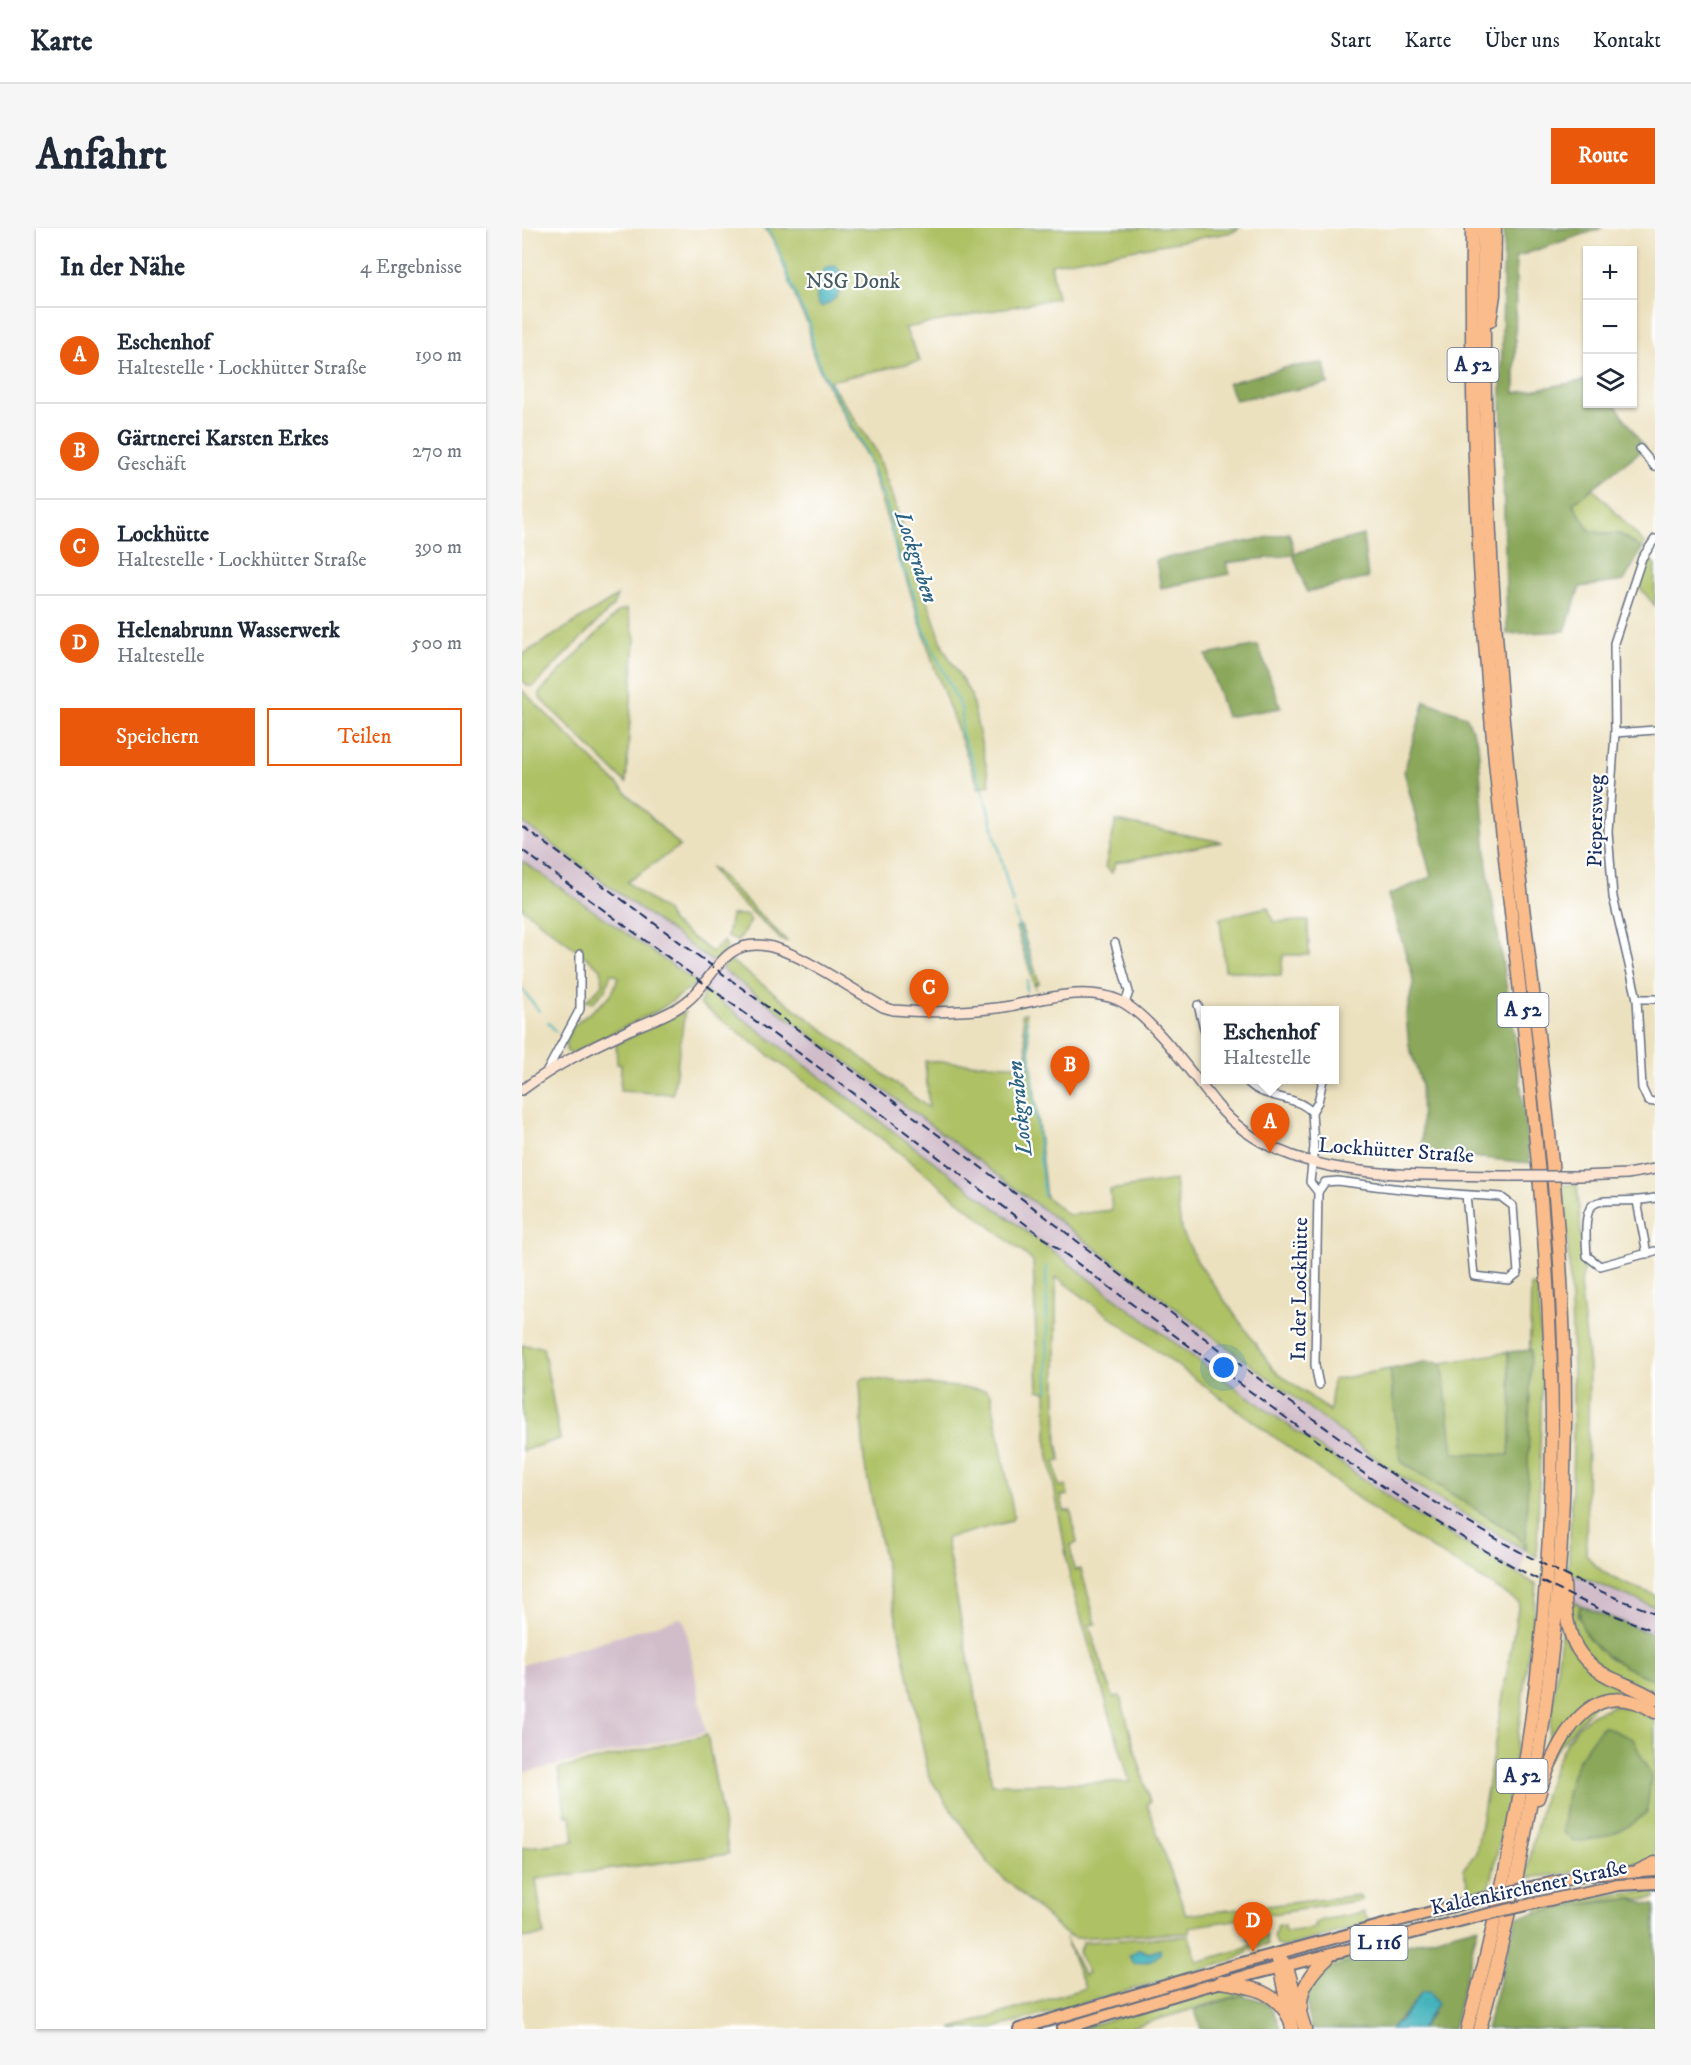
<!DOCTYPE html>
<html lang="de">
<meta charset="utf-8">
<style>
:root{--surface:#fff;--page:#f6f6f7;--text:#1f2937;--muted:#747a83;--line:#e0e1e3;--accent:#ea580c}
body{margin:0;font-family:"IM FELL DW Pica",serif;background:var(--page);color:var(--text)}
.controls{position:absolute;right:18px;top:18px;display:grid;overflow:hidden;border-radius:0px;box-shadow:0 2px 4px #0004}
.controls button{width:54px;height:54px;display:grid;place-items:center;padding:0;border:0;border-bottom:2px solid var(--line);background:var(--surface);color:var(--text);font:30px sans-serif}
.you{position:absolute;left:702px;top:1140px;width:21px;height:21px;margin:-15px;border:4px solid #fff;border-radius:50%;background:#1a73e8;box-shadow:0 0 0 9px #1a73e833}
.badge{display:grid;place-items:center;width:39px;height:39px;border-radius:50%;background:var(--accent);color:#fff;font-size:20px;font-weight:700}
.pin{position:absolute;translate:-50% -50px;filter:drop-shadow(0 2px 3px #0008)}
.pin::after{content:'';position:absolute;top:32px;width:21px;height:18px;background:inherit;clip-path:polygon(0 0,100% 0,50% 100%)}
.popup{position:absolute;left:679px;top:778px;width:138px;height:78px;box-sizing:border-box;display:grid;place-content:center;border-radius:0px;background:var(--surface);filter:drop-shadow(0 2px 4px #0005);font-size:20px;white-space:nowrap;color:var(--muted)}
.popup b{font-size:22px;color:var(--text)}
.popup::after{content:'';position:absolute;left:50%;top:100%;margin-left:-12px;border:12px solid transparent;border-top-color:var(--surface)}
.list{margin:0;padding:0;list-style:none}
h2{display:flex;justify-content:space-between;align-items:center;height:78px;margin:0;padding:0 24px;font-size:26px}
h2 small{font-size:20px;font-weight:400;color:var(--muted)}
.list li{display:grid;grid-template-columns:39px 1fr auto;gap:18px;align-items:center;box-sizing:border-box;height:96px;padding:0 24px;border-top:2px solid var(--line)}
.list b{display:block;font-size:22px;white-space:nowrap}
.list p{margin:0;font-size:20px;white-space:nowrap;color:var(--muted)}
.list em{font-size:20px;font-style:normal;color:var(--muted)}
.actions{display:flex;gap:12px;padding:18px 24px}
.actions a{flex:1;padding:14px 0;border:2px solid var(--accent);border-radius:0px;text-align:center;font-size:21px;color:var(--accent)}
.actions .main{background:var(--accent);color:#fff}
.icon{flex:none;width:33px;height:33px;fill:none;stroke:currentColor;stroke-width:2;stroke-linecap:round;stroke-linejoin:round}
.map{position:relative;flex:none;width:1133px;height:1801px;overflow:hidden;border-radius:0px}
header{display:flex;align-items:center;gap:36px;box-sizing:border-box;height:84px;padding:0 30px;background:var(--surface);border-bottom:2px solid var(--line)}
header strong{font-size:28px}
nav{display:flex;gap:33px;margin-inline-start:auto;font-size:21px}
.intro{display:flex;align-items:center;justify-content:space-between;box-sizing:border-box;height:144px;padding:0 36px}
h1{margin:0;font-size:42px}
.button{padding:15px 27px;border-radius:0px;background:var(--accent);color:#fff;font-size:21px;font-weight:700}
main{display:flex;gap:36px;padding:0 36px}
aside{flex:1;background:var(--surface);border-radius:0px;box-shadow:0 2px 4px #0004}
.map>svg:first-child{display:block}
.industrial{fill:#d1bdca}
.green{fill:#aec165;stroke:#647862;stroke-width:1.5}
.forest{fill:#8aa75a;stroke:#526b5c;stroke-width:1.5}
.water{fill:#42b2bb;stroke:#2e708c;stroke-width:1.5}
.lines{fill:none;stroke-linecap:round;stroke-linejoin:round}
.stream{stroke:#42b2bb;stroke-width:2}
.street-casing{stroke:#646d80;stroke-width:10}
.secondary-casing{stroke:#646d80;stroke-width:12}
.primary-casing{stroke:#646d80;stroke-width:14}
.highway-casing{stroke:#646d80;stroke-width:15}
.street{stroke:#fff;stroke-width:7}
.secondary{stroke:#fde4d1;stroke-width:9}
.primary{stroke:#fabc8b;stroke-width:10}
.highway{stroke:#fabc8b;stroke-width:12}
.rail{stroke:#1b2f5e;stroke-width:2;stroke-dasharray:9 4.5;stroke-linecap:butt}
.secondary-bridge-casing{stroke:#646d80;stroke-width:12;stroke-linecap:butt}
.primary-bridge-casing{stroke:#646d80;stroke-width:14;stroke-linecap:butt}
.secondary-bridge{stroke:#fde4d1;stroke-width:9}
.primary-bridge{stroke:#fabc8b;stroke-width:10}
.labels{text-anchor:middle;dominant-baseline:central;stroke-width:4.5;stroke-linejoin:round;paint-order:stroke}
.shield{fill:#fff;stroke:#5f6d8e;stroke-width:1.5}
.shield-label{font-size:20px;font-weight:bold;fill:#1b2f5e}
.park-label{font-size:21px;fill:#475b60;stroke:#fff}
.street-label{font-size:21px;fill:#1b2f5e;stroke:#fff}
.water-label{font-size:22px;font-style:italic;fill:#2b6383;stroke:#fff}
</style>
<header>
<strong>Karte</strong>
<nav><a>Start</a><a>Karte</a><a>Über uns</a><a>Kontakt</a></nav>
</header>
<div class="intro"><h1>Anfahrt</h1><a class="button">Route</a></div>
<main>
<aside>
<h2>In der Nähe<small>4 Ergebnisse</small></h2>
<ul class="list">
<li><span class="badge">A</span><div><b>Eschenhof</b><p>Haltestelle · Lockhütter Straße</p></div><em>190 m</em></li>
<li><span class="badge">B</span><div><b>Gärtnerei Karsten Erkes</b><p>Geschäft</p></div><em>270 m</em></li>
<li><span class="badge">C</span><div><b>Lockhütte</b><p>Haltestelle · Lockhütter Straße</p></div><em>390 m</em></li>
<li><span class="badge">D</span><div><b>Helenabrunn Wasserwerk</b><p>Haltestelle</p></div><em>500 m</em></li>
</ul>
<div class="actions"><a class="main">Speichern</a><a>Teilen</a></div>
</aside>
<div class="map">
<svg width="1133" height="1801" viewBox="0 0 1133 1801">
<rect width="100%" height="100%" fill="#fff"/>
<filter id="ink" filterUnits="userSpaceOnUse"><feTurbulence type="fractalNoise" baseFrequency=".0167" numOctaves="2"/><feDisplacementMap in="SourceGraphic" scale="12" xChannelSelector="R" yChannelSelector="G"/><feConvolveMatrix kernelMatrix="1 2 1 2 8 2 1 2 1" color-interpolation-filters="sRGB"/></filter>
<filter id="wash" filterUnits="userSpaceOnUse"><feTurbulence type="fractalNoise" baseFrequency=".008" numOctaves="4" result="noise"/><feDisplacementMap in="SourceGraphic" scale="24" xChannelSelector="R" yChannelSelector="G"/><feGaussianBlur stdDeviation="1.35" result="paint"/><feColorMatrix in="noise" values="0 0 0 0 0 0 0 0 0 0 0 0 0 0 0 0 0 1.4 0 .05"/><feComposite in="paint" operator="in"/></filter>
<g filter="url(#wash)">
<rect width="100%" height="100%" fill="#ece1bf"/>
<!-- industrial -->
<g class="industrial">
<polygon points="0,594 403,891 736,1145 876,1247 1004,1321 999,1348 879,1278 693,1145 156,741 90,698 0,633"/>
<polygon points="1046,1344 1133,1379 1133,1407 1045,1371"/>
<polygon points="158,1390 163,1394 184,1504 0,1545 0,1437"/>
</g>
<!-- green -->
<g class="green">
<polygon points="243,0 717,0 711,4 529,36 535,70 383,100 398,133 307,153 355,224 422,421 449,467 468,556 457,560 413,441 346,231 301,149 291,126 286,96 278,81 254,17"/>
<polygon points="1071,260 1123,316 1120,321 1098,306 1085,306 1067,302 1051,275"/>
<polygon points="1127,331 1133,337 1133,378 1115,356"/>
<polygon points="95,368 91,378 12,458 6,458 0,452 0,427"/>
<polygon points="105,381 113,410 104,555 18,470 18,464 97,383"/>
<polygon points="0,462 158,618 105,654 146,685 149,694 190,724 202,713 205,719 192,735 0,594"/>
<polygon points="594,593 700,614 593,635 590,645 583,639"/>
<path d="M0 633 174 754 171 758 137 782 49 826 44 822C41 794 76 784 89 766 93 761 94 754 96 748L89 745 84 761 70 775 64 773 81 756 79 741 0 680Z"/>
<path d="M189 639 192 641 265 713 259 712C242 691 197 661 189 639Z"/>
<polygon points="746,679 751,694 786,693 787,727 761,727 759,748 703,742 698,690"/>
<polygon points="209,687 225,687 229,693 216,713 205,709"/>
<polygon points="499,698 517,755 512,757 514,762 494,699"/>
<polygon points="209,733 407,880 403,833 507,838 500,786 504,785 524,969 546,987 590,982 588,962 653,952 659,1001 675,1033 751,1141 808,1183 811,1152 868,1141 878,1233 996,1308 1003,1320 1009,1057 1016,1058 1020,1151 1015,1329 876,1247 199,740"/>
<polygon points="183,762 693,1145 879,1278 1015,1357 990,1553 968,1659 949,1664 941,1641 954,1625 997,1374 878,1301 534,1049 534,1164 535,1215 539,1233 533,1234 537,1258 544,1258 546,1267 539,1268 542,1283 549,1283 555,1315 548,1317 552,1342 559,1341 574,1396 567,1397 591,1469 598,1468 628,1574 625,1576 664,1687 837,1667 840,1672 667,1699 668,1705 553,1710 545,1707 468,1638 407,1549 342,1233 338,1154 342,1150 464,1162 469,1167 492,1288 489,1293 425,1310 424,1313 470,1556 608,1554 549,1356 525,1217 524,1164 516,1162 511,1033 368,917 178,776"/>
<polygon points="163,783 151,866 98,863 99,836 95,836 94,816"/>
<path d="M1055 956 1062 1044 1058 1056 1067 1139 1064 1326C1080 1350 1107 1357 1133 1367V1379L1046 1344C1054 1215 1053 1085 1041 957Z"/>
<polygon points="0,1117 21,1119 38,1211 0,1223"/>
<polygon points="986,1124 990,1178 987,1227 931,1226 920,1135"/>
<path d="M1046 1371 1058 1377 1056 1389 1084 1428 1133 1453V1465C1080 1440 1055 1435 1046 1371Z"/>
<polygon points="1040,1400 1046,1415 1133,1476 1133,1481 1075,1474 1024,1533"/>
<path d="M1092 1478 1116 1482 1133 1493V1630L1116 1637 1004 1650C1014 1604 1026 1518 1067 1489 1074 1483 1083 1481 1092 1478Z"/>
<polygon points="185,1507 207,1626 14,1651 22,1707 0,1710 0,1620 52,1613 49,1588 44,1588 36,1541"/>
<polygon points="1133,1663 1133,1670 1079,1673 1015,1685 1015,1680 1067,1669"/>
<polygon points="842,1684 848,1696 761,1719 755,1717 752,1709 756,1697 762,1698 763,1704 794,1700 793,1695 800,1692"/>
<polygon points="734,1701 744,1707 746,1716 726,1722 726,1724 710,1733 470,1801 429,1801 563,1760 543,1710 562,1747 566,1745 556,1724 561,1714 667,1708 675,1734 724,1720 731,1715 725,1711"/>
<polygon points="855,1721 856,1725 801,1744 797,1740"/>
<polygon points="679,1752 679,1756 525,1801 513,1801"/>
<polygon points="711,1762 732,1763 603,1801 556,1801 683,1764"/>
</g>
<!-- forest -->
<g class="forest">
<polygon points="982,0 1080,0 994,29 993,165 1065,152 1066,176 1093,176 1123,220 1051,275 1067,302 1085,306 1098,306 1120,321 1102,353 1058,359 1043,403 985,406 979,165"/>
<polygon points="802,135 806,156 713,172 706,155 766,139"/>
<polygon points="767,305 773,325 841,307 846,350 785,364 771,327 704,335 708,346 639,360 634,332"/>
<polygon points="736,417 759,480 704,489 684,427"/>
<polygon points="903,473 944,488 956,515 965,639 993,811 1008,935 900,924 899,855 887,818 884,788 891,756 890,746 866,667 909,649 882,543"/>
<polygon points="1009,1122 1004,1321 996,1308 878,1233 868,1141 902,1134 920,1135 931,1225 987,1227 990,1178 986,1124"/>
<path d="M1058 1377 1133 1407V1453C1102 1439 1052 1418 1058 1377Z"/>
<path d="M1081 1498 1111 1511 1129 1548 1125 1584C1102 1604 1082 1611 1052 1614L1041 1604C1044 1555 1049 1536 1081 1498Z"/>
<polygon points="1109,1671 1133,1677 1133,1801 964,1801 995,1689 1051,1677"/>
<path d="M956 1698 931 1801H898L911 1785 886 1782 868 1801H789C782 1774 784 1764 797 1740L801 1744 838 1730Z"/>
<path d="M718 1767C744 1772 751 1775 758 1801H679L673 1782Z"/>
</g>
<!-- water -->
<g class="water">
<path d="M313 38 321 46C321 64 315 72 299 79L296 77C293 62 296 52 304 39Z"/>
<polygon points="617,1721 628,1725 638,1721 638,1726 629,1733 612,1736 607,1728"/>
<polygon points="900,1764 907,1764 915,1776 898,1801 868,1801 879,1792"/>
</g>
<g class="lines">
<!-- stream -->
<g class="stream">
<polyline points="245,0 250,6 279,80 288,96 292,122 299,141 343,221 365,278 376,332 388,354 402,402 440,483 439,504 461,562 491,676"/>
<polyline points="492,682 511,745"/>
<polyline points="0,761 17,783"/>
<polyline points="504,763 505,753"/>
<polyline points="504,790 522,968"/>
<polyline points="26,794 34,804"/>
<polyline points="524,1038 526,1163"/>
</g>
</g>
</g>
<g filter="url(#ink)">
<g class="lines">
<defs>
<g id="street">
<polyline points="1118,221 1133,239"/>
<polyline points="1133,311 1120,330 1092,415 1093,505 1086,604 1091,669 1115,771 1120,860 1126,873 1133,874"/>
<polyline points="1093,505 1133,502"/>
<polyline points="593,715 607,764 603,775"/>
<polyline points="1115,771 1133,771"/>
<polyline points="676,777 684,808"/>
<polyline points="25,843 58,781 58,726"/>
<path d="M724 852C741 873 771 865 790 884L792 919 788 954 796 964 793 1137 797 1157"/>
<polyline points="790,884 796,874 801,852"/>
<path d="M796 964 803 954 816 953C870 961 924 966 979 969L991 978 996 1045 987 1052 952 1048 944 967"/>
<path d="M1133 970C1077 981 1059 951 1065 1028L1078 1038 1133 1023"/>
<polyline points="1115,973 1125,1026"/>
</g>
<g id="secondary">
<path d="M0 862C33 837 70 819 107 802 126 793 148 787 164 774 192 754 198 710 245 718 275 723 333 763 361 779L371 782C406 785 440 784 475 780 514 775 557 756 596 772 627 785 672 849 695 877 763 959 893 945 989 948"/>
<polyline points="1060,948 1105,946 1133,941"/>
</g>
<g id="primary">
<polyline points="1014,1658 1067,1647 1133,1642"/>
<polyline points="1009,1676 1096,1657 1133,1655"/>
<polyline points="497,1801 720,1735 954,1672"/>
<polyline points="540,1801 677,1760 949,1690"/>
</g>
<g id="highway">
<polyline points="968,93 972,67 973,0"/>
<path d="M1042 1354C1044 1396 1046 1428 1087 1449 1102 1456 1119 1462 1133 1471"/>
<path d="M1016 1570C1031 1519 1067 1440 1133 1484"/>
<polyline points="1116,1643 1133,1635"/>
<polyline points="755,1726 765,1739 783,1801"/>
<polyline points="755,1727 770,1801"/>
<path d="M699 1754C729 1759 754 1762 768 1792"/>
<path d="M779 1780C778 1758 791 1743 806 1729"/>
<path d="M945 1801C1000 1604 1031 1394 1030 1189 1028 979 997 772 976 564 957 377 948 188 950 0"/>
<path d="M958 1801C1012 1605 1041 1402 1043 1198 1045 986 1010 775 988 564 968 377 960 188 962 0"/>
</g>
</defs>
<!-- street casing -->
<use href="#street" class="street-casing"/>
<!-- secondary casing -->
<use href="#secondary" class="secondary-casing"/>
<!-- primary casing -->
<use href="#primary" class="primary-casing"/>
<!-- highway casing -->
<use href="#highway" class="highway-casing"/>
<!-- street -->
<use href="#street" class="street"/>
<!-- secondary -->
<use href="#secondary" class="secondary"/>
<!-- primary -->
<use href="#primary" class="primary"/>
<!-- highway -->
<use href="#highway" class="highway"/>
<!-- rail -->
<g class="rail">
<path d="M0 598C185 734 370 870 551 1010 630 1071 710 1131 790 1190 898 1268 1007 1339 1133 1385"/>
<path d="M0 622C123 713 247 802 369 893 459 962 548 1031 640 1098 798 1214 947 1335 1133 1403"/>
</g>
<defs>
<polyline id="secondary-bridge" points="989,948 1060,948"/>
<g id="primary-bridge">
<polyline points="954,1672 1014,1658"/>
<polyline points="949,1690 1009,1676"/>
</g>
</defs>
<!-- secondary-bridge casing -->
<use href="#secondary-bridge" class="secondary-bridge-casing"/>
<!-- primary-bridge casing -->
<use href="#primary-bridge" class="primary-bridge-casing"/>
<!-- secondary-bridge -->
<use href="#secondary-bridge" class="secondary-bridge"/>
<!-- primary-bridge -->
<use href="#primary-bridge" class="primary-bridge"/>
</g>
</g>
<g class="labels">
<!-- shield labels -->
<g class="shield">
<rect x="925.5" y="120" width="51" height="34" rx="4.5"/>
<rect x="975.5" y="765" width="51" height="34" rx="4.5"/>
<rect x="974.5" y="1531" width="51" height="34" rx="4.5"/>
<rect x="828.5" y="1698" width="57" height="34" rx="4.5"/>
</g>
<g class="shield-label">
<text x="951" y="137">A 52</text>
<text x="1001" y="782">A 52</text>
<text x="1000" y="1548">A 52</text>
<text x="857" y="1715">L 116</text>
</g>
<!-- park labels -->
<g class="park-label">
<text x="331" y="54">NSG Donk</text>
</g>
<!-- street labels -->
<g class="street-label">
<text transform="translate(1074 593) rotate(-89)">Piepersweg</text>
<text transform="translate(874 923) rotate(4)">Lockhütter Straße</text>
<text transform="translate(778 1061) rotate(-89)">In der Lockhütte</text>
<text transform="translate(1007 1660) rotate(-12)">Kaldenkirchener Straße</text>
</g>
<!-- water labels -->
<g class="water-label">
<text transform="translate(394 329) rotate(72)">Lockgraben</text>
<text transform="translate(498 880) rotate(-96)">Lockgraben</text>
</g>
</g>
</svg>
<div class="controls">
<button>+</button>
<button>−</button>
<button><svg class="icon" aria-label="layers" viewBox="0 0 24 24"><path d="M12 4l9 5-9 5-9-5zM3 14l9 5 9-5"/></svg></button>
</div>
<div class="you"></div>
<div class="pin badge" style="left:748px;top:925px">A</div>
<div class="popup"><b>Eschenhof</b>Haltestelle</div>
<div class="pin badge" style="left:548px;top:868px">B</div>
<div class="pin badge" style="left:407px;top:791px">C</div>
<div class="pin badge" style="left:731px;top:1724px">D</div>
</div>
</main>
